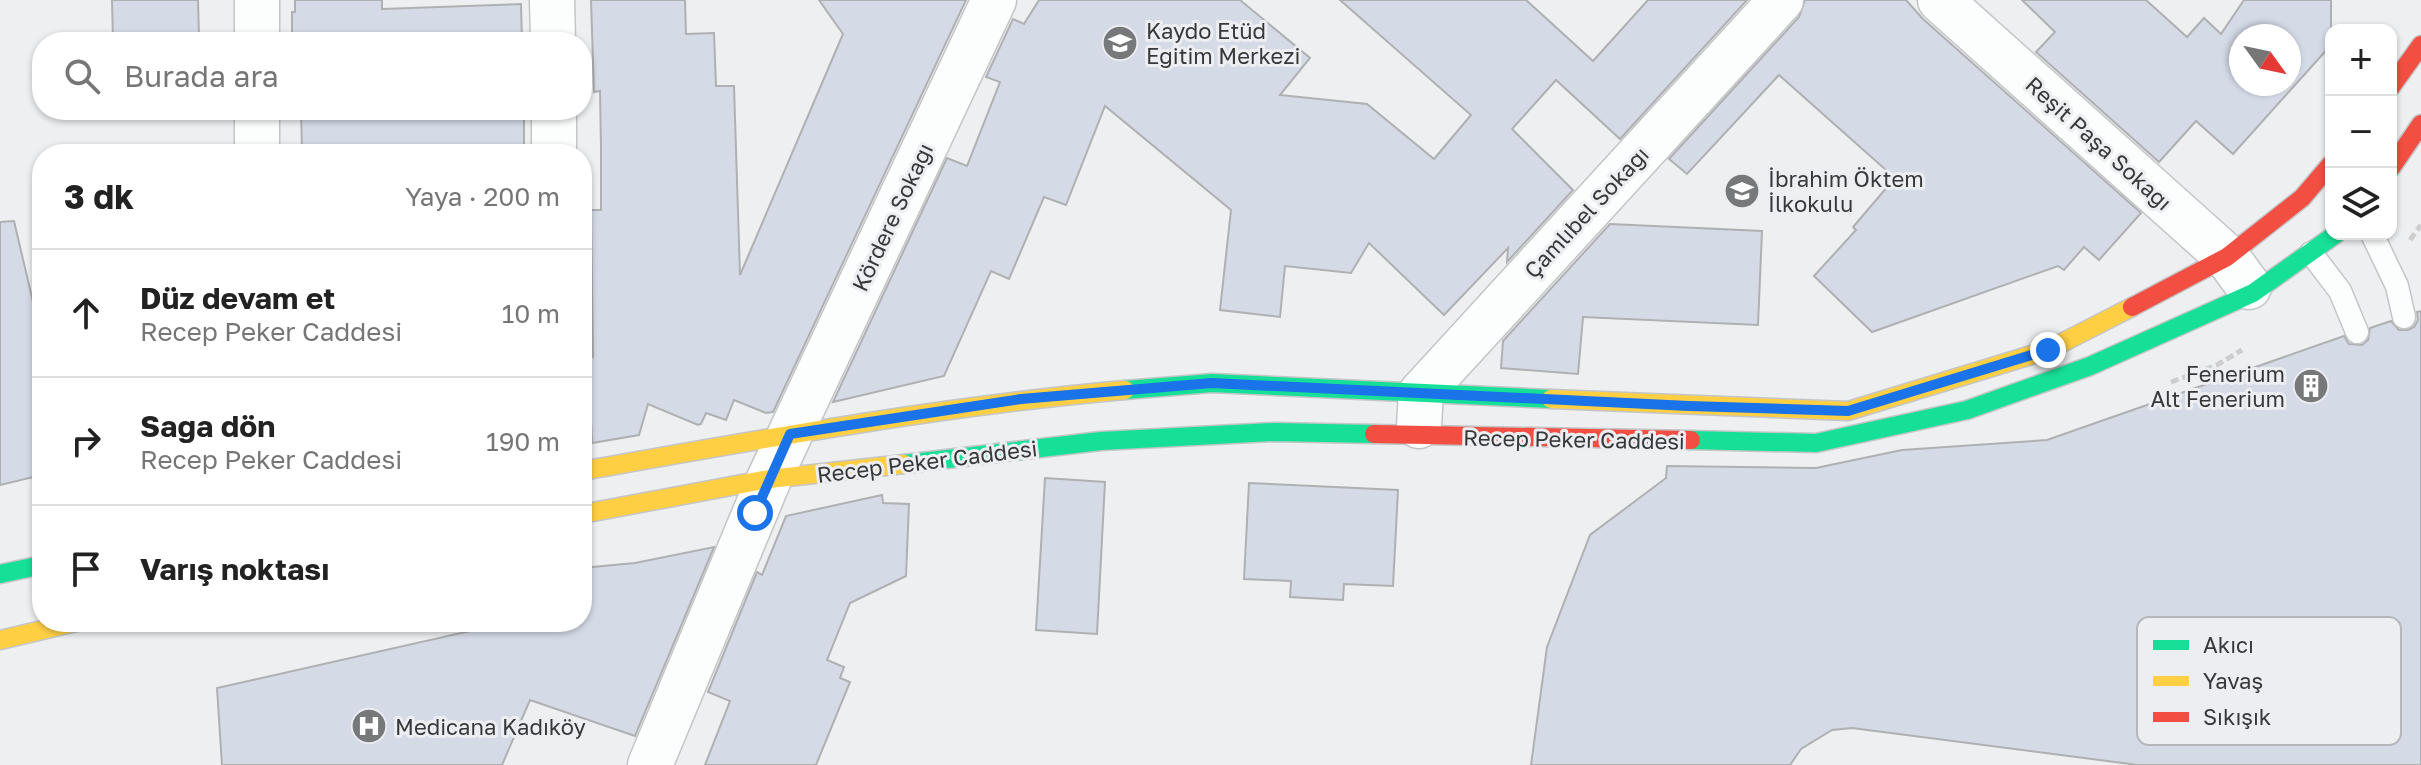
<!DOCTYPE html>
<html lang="tr">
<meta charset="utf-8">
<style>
:root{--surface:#fff;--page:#f2f2f2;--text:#222;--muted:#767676;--line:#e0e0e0}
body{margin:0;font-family:"Golos Text",sans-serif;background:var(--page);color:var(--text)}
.controls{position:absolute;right:24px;top:24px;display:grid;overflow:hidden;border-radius:16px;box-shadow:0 2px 6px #0004}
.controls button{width:72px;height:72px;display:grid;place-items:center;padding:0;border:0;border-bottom:2px solid var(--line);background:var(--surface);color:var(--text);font:40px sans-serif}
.compass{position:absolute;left:2229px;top:24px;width:72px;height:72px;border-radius:50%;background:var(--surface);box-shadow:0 2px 6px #0004;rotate:123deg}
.stop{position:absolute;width:24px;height:24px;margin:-18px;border:6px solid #1a73e8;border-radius:50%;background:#fff}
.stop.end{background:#1a73e8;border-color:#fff;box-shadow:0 2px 8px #0008}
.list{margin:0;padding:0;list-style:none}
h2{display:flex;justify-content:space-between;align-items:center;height:104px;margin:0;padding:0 32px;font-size:34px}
h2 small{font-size:26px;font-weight:400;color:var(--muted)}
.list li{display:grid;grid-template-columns:52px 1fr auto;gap:24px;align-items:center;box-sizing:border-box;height:128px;padding:0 32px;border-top:2px solid var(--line)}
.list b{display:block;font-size:30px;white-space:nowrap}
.list p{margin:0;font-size:26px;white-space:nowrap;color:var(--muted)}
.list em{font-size:26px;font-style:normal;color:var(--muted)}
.icon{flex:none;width:44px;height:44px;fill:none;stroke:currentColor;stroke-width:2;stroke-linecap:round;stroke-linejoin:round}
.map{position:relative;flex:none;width:2421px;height:765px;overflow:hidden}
.search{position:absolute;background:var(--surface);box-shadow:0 2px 6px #0004;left:32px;top:32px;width:560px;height:88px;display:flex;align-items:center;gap:20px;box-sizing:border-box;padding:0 28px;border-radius:32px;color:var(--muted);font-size:30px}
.panel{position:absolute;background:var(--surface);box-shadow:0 2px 6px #0004;left:32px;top:144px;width:560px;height:488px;border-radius:32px}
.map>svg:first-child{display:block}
.building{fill:#d4dbe7;stroke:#afb0b1;stroke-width:2;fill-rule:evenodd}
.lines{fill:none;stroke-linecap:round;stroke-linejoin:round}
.lane-casing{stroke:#c4c5c7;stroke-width:25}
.street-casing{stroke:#c4c5c7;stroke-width:47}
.fast-casing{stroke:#c4c5c7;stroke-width:21}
.slow-casing{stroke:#c4c5c7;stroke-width:21}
.jam-casing{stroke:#c4c5c7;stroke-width:21}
.path{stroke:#cdcdce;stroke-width:5;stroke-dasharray:8 4;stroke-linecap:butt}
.lane{stroke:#fcfdfd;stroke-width:22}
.street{stroke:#fcfdfd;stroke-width:44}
.fast{stroke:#16e098;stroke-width:18}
.slow{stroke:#ffcf43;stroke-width:18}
.jam{stroke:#f24e42;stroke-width:18}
.route{stroke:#1a73e8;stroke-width:10}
.labels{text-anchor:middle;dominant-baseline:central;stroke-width:6;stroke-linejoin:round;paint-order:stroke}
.poi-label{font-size:22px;fill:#373839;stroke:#eceef2;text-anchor:start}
.street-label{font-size:22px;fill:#373839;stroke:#eceef2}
.key{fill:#eceef2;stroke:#b6b7ba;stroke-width:2}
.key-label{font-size:22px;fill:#373839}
</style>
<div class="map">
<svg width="2421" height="765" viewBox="0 0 2421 765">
<rect width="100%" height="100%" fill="#edeff1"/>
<!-- building -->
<g class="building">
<polygon points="112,0 198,0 199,38 113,39"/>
<polygon points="295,0 382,0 382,9 521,4 522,42 292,42 292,12 295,12"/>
<polygon points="591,0 685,0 686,34 714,33 716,86 734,86 740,275 843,34 819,0 966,0 773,412 766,413 734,400 726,420 706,413 701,424 698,425 648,404 639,435 592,443 588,357 593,357 591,210 601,210 601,148 600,91 594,92"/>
<polygon points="1039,0 1240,0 1310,58 1280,95 1367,104 1434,159 1471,115 1340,0 1526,0 1593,61 1648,0 1747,0 1620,139 1556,80 1512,129 1573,190 1507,262 1508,248 1444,315 1369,243 1351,273 1285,266 1280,317 1220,310 1231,210 1105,106 1066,205 1044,197 1009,279 991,271 944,376 833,402 947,158 967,166 1000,82 986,77 1013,19 1024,24"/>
<polygon points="1805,0 1906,0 1923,19 2141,213 2099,260 2084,247 2064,270 2058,266 1872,332 1814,276 1856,230 1853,227 1895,178 1779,75 1687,174 1669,159 1799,17"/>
<path d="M2022 0H2146L2187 37 2204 18 2221 34 2244 0H2331V45L2233 154 2196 121 2159 162 2036 52 2055 32ZM2241 36H2289V84H2241Z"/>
<polygon points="301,110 524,110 524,154 424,154 424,150 302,151"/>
<polygon points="14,221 42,340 42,475 0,485 0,222"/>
<polygon points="1610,224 1762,231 1758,325 1583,317 1578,374 1501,368 1503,341"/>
<polygon points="2421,311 2421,765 2138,765 1852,728 1832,730 1801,749 1790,765 1531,765 1547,647 1590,535 1666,478 1667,466 1816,468 1902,450 2047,440 2344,336 2349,344 2362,345 2368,340 2370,328 2391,321 2399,330 2408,330 2414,327 2418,320 2417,312"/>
<polygon points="1045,478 1105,482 1097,634 1036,630"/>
<polygon points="1249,483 1398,490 1393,586 1344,584 1343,600 1290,597 1291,581 1244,579"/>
<polygon points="882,495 883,503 909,504 906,576 850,603 827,660 844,667 840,678 850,682 816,765 705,765 730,701 708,692 757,572 762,575 786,516"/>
<polygon points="714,547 635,736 530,700 502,765 222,765 217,688 510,622 582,622 582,568 635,563"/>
</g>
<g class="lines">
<defs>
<g id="lane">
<polyline points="2372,234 2397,286 2404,317"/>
<polyline points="2311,253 2340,291 2357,332"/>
</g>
<g id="street">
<polyline points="552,0 553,42"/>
<polyline points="1940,0 2227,257 2249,287"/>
<polyline points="257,42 257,0"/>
<polyline points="554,110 554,154"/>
<polyline points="257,154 257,110"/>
<polyline points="1419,426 1421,393 1781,0"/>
<polyline points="650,765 769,479 994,0"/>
</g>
<g id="fast">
<polyline points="1125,390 1212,383 1551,399"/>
<polyline points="1691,440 1816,443 1967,410 2090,366 2253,293 2336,234"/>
<polyline points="904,464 1101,441 1274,432 1374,434"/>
<polyline points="0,574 42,565"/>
</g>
<g id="slow">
<polyline points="1551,399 1848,411 2048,350 2132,307"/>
<path d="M582 471C762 439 943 406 1125 390"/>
<polyline points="582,514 769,479 904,464"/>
<polyline points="0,640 76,622"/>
</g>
<g id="jam">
<polyline points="2391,87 2421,45"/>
<polyline points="2391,168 2421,124"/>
<polyline points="2132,307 2227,257 2302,198 2331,164"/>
<polyline points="1374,434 1691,440"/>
</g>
</defs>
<!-- lane casing -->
<use href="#lane" class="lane-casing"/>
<!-- street casing -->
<use href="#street" class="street-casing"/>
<!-- fast casing -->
<use href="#fast" class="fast-casing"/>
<!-- slow casing -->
<use href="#slow" class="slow-casing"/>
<!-- jam casing -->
<use href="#jam" class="jam-casing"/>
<!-- path -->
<g class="path">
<polyline points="2410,240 2421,225"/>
<polyline points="2171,382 2217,365 2242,350"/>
</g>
<!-- lane -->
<use href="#lane" class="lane"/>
<!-- street -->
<use href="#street" class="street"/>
<!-- fast -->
<use href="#fast" class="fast"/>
<!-- slow -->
<use href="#slow" class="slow"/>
<!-- jam -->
<use href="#jam" class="jam"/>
</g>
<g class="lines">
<!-- route -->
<polyline class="route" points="755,513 790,434 1021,399 1212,383 1689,406 1848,411 2048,350"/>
</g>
<!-- icons -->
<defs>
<symbol id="school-disc" viewBox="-11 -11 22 22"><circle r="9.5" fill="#777879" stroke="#eceef2"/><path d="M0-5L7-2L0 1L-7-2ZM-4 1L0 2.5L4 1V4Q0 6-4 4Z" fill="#fff"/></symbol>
<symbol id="building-disc" viewBox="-11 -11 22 22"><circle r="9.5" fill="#777879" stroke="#eceef2"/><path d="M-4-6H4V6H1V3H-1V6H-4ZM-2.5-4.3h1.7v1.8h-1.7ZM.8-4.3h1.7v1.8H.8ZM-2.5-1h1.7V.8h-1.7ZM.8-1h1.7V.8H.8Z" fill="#fff"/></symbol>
<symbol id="hospital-disc" viewBox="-11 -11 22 22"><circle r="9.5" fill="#777879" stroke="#eceef2"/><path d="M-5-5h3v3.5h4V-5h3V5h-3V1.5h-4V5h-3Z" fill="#fff"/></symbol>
</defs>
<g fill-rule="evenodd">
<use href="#school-disc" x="1100" y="23" width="40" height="40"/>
<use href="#school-disc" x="1722" y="171" width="40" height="40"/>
<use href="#building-disc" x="2291" y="366" width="40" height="40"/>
<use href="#hospital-disc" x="349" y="706" width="40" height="40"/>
</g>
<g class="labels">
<!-- poi labels -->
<g class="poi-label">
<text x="1146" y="30">Kaydo Etüd<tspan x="1146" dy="25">Egitim Merkezi</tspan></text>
<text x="1768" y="178">İbrahim Öktem<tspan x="1768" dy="25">İlkokulu</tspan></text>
<text x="2285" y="373" text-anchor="end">Fenerium<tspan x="2285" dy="25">Alt Fenerium</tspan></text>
<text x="395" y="726">Medicana Kadıköy</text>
</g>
<!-- street labels -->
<g class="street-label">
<text transform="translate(2099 143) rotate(42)">Reşit Paşa Sokağı</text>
<text transform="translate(1586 212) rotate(-47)">Çamlıbel Sokağı</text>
<text transform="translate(892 217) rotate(-65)">Kördere Sokağı</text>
<text transform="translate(1574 439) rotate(1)">Recep Peker Caddesi</text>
<text transform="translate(927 461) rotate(-7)">Recep Peker Caddesi</text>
</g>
</g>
<!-- legend -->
<rect x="2137" y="617" width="264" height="128" rx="12" class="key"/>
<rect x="2153" y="640" width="36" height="10" fill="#16e098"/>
<rect x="2153" y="676" width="36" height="10" fill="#ffcf43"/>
<rect x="2153" y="712" width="36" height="10" fill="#f24e42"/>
<g class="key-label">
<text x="2203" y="653">Akıcı</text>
<text x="2203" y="689">Yavaş</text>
<text x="2203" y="725">Sıkışık</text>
</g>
</svg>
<div class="controls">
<button>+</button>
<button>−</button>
<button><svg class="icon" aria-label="layers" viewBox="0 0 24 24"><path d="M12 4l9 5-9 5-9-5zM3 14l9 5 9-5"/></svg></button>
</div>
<svg class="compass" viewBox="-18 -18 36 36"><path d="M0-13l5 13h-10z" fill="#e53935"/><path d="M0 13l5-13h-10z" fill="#767676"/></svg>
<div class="stop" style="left:755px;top:513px"></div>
<div class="stop end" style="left:2048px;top:350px"></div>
<div class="search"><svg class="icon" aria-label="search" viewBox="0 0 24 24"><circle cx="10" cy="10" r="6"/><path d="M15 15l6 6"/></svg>Burada ara</div>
<section class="panel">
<h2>3 dk<small>Yaya · 200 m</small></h2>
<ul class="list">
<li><svg class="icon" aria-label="ahead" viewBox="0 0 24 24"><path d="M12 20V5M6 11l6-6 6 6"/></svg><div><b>Düz devam et</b><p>Recep Peker Caddesi</p></div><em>10 m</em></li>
<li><svg class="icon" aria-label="right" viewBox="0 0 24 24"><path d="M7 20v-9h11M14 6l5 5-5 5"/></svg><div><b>Sağa dön</b><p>Recep Peker Caddesi</p></div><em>190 m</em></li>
<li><svg class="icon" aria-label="arrive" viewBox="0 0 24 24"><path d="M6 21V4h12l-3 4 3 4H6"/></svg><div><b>Varış noktası</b></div></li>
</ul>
</section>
</div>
